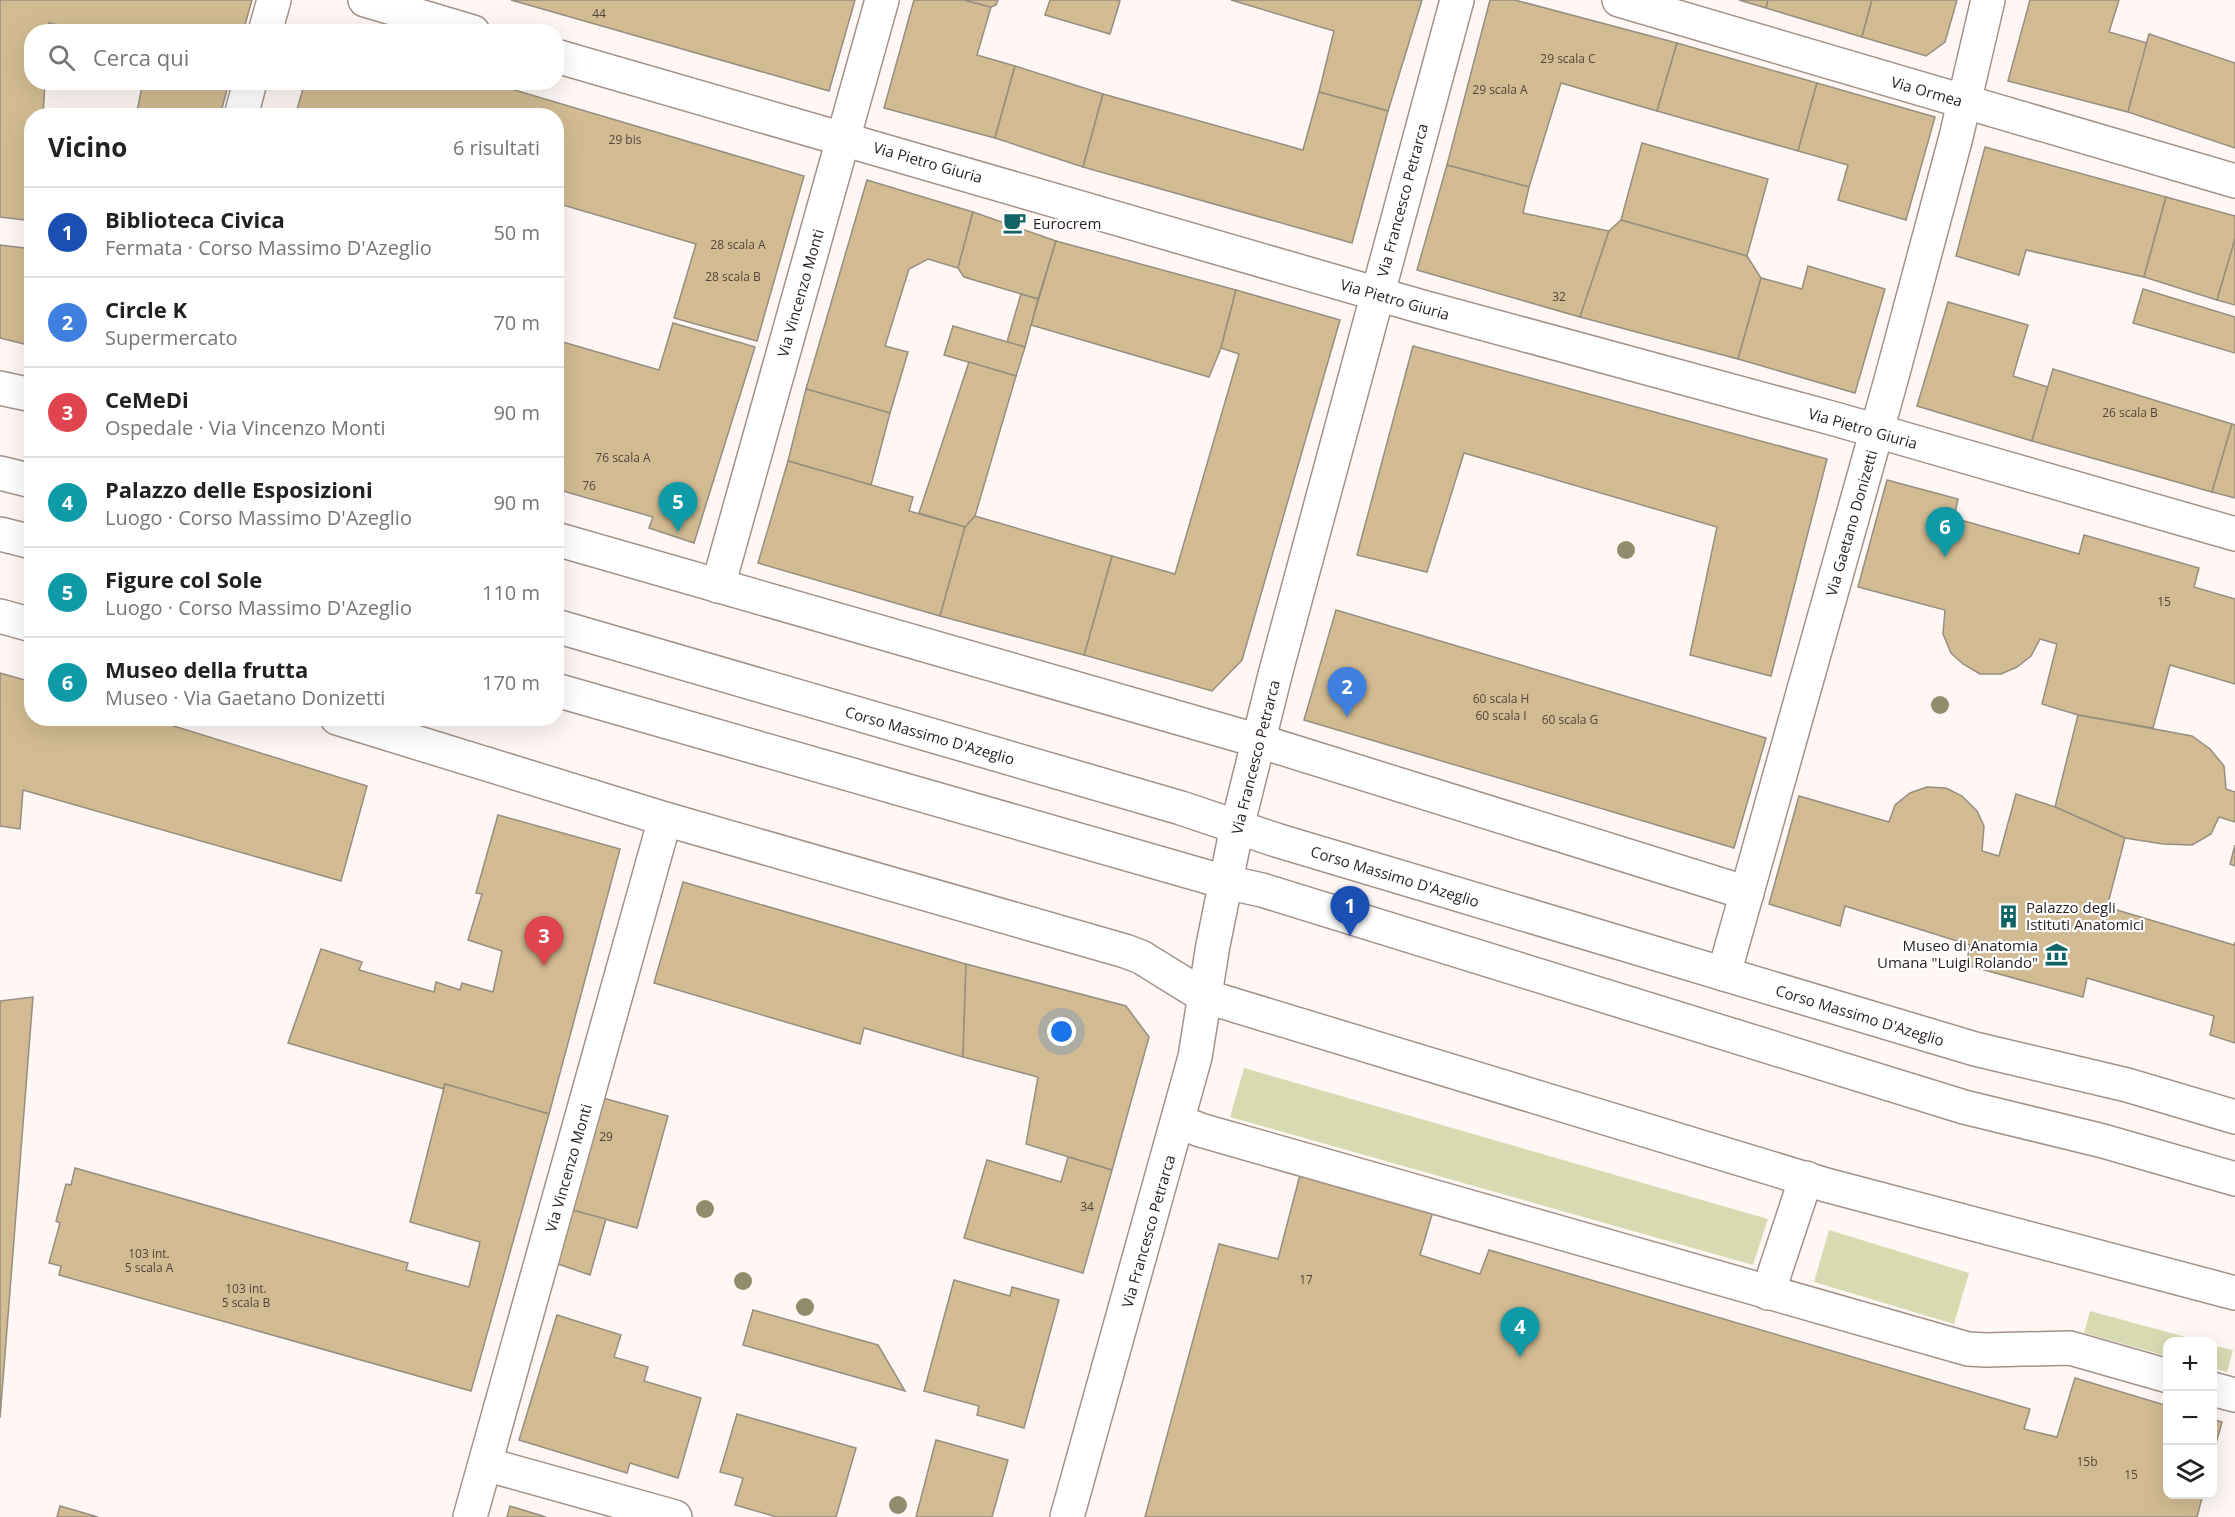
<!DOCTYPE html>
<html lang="it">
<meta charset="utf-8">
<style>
:root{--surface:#fff;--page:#f2f2f2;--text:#222;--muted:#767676;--line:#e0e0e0;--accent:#ea580c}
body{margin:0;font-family:"Open Sans",sans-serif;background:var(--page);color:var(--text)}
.controls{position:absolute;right:18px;bottom:18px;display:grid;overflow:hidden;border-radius:12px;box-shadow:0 6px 24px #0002}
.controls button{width:54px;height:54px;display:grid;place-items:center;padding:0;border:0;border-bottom:2px solid var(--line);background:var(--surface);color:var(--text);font:30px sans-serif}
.you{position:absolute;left:1062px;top:1032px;width:21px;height:21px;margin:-15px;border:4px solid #fff;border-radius:50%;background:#1a73e8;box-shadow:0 0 0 9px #1a73e833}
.badge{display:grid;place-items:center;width:39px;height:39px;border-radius:50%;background:var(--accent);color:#fff;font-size:20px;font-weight:700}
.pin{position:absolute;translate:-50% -50px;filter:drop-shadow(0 2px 3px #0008)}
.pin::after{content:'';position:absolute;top:32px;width:21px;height:18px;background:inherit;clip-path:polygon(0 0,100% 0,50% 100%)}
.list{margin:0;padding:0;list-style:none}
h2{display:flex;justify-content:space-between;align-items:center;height:78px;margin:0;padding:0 24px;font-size:26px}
h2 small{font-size:20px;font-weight:400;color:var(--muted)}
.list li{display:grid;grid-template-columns:39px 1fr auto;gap:18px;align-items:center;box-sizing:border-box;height:90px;padding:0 24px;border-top:2px solid var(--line)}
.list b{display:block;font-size:22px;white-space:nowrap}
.list p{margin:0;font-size:20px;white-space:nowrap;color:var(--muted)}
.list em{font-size:20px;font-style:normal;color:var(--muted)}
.icon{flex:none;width:33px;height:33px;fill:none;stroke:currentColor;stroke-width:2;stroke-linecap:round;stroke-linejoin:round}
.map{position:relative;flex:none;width:2235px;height:1517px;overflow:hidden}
.search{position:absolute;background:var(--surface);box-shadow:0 6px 24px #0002;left:24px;top:24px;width:540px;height:66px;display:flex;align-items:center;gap:15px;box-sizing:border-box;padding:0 21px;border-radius:24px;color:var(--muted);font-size:22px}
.panel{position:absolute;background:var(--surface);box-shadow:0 6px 24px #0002;left:24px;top:108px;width:540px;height:618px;border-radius:24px}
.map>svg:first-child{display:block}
.grass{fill:#d8dbb2}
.building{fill:#d2bb93;stroke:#968e7f;stroke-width:1.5}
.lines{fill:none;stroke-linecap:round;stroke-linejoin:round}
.street-casing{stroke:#a39289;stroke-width:36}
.primary-casing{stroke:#a39289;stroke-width:36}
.street{stroke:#fff;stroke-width:33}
.primary{stroke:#fff;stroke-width:33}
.tree{fill:#908d6d}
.labels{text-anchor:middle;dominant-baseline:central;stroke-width:4.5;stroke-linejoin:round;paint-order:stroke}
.number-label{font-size:12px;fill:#51463a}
.street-label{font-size:15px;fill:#261f1c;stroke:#fff}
.poi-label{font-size:15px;fill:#261f1c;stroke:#fff;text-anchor:start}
</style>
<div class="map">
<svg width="2235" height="1517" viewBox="0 0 2235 1517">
<rect width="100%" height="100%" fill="#fff7f3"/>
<!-- grass -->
<g class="grass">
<polygon points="1244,1068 1768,1219 1753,1265 1230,1117"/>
<polygon points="1829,1230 1969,1273 1954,1324 1814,1282"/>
<polygon points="2090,1311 2200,1341 2168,1342 2167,1356 2084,1333"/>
<polygon points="2212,1345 2233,1350 2227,1372 2213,1368"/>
</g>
<!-- building -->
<g class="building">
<polygon points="0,0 252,0 243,32 87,32 49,23 49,32 32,32 32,82 45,82 43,116 32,116 32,221 0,217"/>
<polygon points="511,0 855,0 829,91"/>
<polygon points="914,0 964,0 991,7 977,55 1015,66 995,138 884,108"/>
<polygon points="964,0 998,0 996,5 991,7"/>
<polygon points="1050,0 1116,0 1120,1 1110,34 1045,15"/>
<polygon points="1231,0 1422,0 1388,111 1319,92 1334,31"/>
<polygon points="1490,0 1515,0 1677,43 1657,111 1561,83 1529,187 1447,165"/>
<polygon points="1739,0 1768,0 1766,8"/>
<polygon points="1768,0 1872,0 1862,37 1766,8"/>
<polygon points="1872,0 1957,0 1945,42 1926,56 1862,37"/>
<polygon points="2030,0 2119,0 2109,32 2147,43 2128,112 2008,81"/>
<polygon points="2149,34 2235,63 2235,148 2128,112"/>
<polygon points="1677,43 1817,83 1798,151 1657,111"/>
<polygon points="1015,66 1103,94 1083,167 995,138"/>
<polygon points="143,82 229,82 220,116 136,116"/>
<polygon points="305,82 488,82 804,176 757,341 674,318 696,244 556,203 556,116 295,116"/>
<polygon points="1817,83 1935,117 1906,220 1838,200 1848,165 1798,151"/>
<polygon points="1319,92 1388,111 1352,243 1083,167 1103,94 1303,150"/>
<polygon points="1642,143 1768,179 1747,256 1621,220"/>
<polygon points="1985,147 2166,197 2144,277 2026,250 2019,275 1956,256"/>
<polygon points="1447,165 1529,187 1523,213 1609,231 1580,317 1417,270"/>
<polygon points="867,180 973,212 958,268 928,259 909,269 885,346 908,352 890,413 806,389"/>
<polygon points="2166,197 2235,216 2235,239 2217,300 2144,277"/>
<polygon points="973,212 1056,241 1038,299 964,277 958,268"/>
<polygon points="1621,220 1747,256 1761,278 1738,359 1580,317 1609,231"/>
<polygon points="2235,239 2235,305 2217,300"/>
<polygon points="1056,241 1236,290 1221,348 1209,377 1031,325"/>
<polygon points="0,245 32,249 32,346 0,338"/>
<polygon points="1808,266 1885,289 1855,393 1738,359 1761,278 1802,289"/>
<polygon points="2143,289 2235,317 2235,353 2133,323"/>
<polygon points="1236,290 1340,320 1242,660 1212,691 1084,655 1112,556 1175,574 1239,354 1221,348"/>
<polygon points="1021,294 1038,299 1025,347 1007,342"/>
<polygon points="1948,302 2028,325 2013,376 2048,387 2032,441 1917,406"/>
<polygon points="673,323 755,347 694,543 649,528 653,517 556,489 556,340 659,370"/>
<polygon points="953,326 1025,347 1016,376 944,355"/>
<polygon points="1413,346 1827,459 1771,676 1690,655 1717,527 1464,453 1427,572 1357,555"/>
<polygon points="969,362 1016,376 975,516 965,527 919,513"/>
<polygon points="2053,369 2232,424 2212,492 2032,441"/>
<polygon points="806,389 890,413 871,485 788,461"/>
<polygon points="2232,424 2235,425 2235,498 2212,492"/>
<polygon points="788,461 913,497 909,511 965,527 940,616 758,563"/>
<polygon points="1887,480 1958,499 1954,518 2079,554 2084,535 2199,568 2194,587 2235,599 2235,684 2170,665 2153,728 2078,715 2042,704 2057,644 2040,639 2031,656 2017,667 2001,674 1980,674 1963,664 1951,653 1943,634 1945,610 1858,587"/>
<polygon points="975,516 1112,556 1084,655 940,616 965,527"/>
<polygon points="1336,610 1766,738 1734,848 1304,720"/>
<polygon points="0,673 32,682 32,718 148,718 367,786 341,881 23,790 20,829 0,826"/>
<polygon points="2078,715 2192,736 2210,749 2224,766 2226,789 2235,792 2235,822 2219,817 2211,834 2192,845 2163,844 2125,838 2055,807"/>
<polygon points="1927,787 1946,788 1962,796 1977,811 1984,826 1982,851 1999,856 2016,794 2055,807 2125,838 2107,907 2234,945 2235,942 2235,1043 2210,1035 2214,1016 2087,978 2083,997 1966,965 1970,945 1845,906 1840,926 1769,904 1799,796 1889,822 1895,805 1910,793"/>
<polygon points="498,815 620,849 549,1114 445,1084 444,1089 288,1043 321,949 362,962 359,970 434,992 436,982 460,990 462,983 493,992 502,951 468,940 482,894 476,893"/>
<polygon points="2235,845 2235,866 2230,864"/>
<polygon points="683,882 966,964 963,1057 864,1028 860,1044 654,983"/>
<polygon points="966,964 1126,1006 1149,1037 1112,1170 1026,1144 1038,1077 963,1057"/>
<polygon points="33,997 0,1418 0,1001"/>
<polygon points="445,1084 549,1114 471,1391 59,1275 61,1266 49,1263 60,1223 56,1221 66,1184 71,1185 75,1168 408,1263 406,1270 469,1287 480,1242 410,1222"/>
<polygon points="603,1098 668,1116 637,1228 572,1210"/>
<polygon points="1068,1157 1112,1170 1083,1273 964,1238 987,1160 1061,1182"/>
<polygon points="1301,1171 1434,1208 1420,1255 1480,1274 1489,1250 2030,1409 2024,1429 2057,1437 2075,1378 2168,1406 2168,1494 2203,1494 2197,1517 1145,1517 1219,1244 1278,1259"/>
<polygon points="572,1210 606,1219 590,1275 558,1264"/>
<polygon points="954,1280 1010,1296 1012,1287 1059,1300 1024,1428 977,1415 979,1406 924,1391"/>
<polygon points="753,1310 878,1345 905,1391 743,1345"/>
<polygon points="557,1315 621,1335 614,1357 648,1367 644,1381 701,1398 678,1478 630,1463 627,1473 519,1440"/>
<polygon points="737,1414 856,1448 836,1517 777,1517 735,1505 743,1478 720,1472"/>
<polygon points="2212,1419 2222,1422 2212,1458"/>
<polygon points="936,1440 1008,1460 992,1517 916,1517"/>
<polygon points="60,1506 98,1517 57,1517"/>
<polygon points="510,1506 546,1517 507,1517"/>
</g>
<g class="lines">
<defs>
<g id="street">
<polyline points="365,0 473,32"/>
<polyline points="1619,0 2235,181"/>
<polyline points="265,32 274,0"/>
<polyline points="556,56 1419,306 1835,419 2235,534"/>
<polyline points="241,116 250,82"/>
<polyline points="0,388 32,395"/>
<polyline points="556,539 1259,741 1747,893"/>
<polyline points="718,586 882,0"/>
<polyline points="0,616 32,625"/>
<polyline points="337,718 665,819 1125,951 1141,957 1204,996 1826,1185 2235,1293"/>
<polyline points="1724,974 1891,380 1956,137 1988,0"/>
<polyline points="1178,1121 1200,1130 1968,1349 1986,1350 2070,1348 2168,1376"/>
<polyline points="1768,1293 1806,1178"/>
<polyline points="2212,1389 2235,1395"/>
<polyline points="485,1464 675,1517"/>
<polyline points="470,1517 665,819"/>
<polyline points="1067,1517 1195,1057 1213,945 1237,827 1276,671 1457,0"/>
</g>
<g id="primary">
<polyline points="0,473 32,481"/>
<polyline points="0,534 32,542"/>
<polyline points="556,626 1181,808 1276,840 1975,1049 2127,1085 2235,1117"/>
<polyline points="556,690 1225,882 1262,890 1964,1107 2103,1141 2235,1179"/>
</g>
</defs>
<!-- street casing -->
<use href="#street" class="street-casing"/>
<!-- primary casing -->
<use href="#primary" class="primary-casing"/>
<!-- street -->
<use href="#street" class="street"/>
<!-- primary -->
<use href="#primary" class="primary"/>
</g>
<!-- trees -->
<g class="tree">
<circle cx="1626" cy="550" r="9"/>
<circle cx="1940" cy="705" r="9"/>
<circle cx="705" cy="1209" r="9"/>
<circle cx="743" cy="1281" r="9"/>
<circle cx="805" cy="1307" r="9"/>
<circle cx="898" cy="1505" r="9"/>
</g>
<!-- icons -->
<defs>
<symbol id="cafe-bare" viewBox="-9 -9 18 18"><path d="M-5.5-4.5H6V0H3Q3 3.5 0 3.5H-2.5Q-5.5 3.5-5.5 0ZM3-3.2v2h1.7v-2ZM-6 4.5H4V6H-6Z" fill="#126366" stroke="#fff" stroke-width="2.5" paint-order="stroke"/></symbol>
<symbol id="building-bare" viewBox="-9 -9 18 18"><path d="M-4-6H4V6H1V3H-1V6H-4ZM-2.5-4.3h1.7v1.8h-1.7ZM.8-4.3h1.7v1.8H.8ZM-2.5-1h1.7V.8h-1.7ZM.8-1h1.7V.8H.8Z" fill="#126366" stroke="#fff" stroke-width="2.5" paint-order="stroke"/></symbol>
<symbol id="museum-bare" viewBox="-9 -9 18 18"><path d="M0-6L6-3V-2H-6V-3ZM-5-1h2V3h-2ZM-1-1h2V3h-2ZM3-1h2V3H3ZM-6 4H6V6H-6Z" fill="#126366" stroke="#fff" stroke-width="2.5" paint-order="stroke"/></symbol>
</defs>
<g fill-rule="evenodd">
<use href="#cafe-bare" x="998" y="206" width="33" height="33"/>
<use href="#building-bare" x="1992" y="900" width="33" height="33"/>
<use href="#museum-bare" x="2040" y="938" width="33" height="33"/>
</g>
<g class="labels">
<!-- number labels -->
<g class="number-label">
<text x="599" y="13">44</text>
<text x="1568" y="58">29 scala C</text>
<text x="1500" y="89">29 scala A</text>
<text x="625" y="139">29 bis</text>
<text x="738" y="244">28 scala A</text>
<text x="733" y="276">28 scala B</text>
<text x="1559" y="296">32</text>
<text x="2130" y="412">26 scala B</text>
<text x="623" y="457">76 scala A</text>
<text x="589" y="485">76</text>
<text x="2164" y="601">15</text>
<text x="1501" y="698">60 scala H</text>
<text x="1501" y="715">60 scala I</text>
<text x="1570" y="719">60 scala G</text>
<text x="606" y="1136">29</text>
<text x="1087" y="1206">34</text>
<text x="149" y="1253">103 int.<tspan x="149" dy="14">5 scala A</tspan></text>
<text x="1306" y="1279">17</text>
<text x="246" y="1288">103 int.<tspan x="246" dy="14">5 scala B</tspan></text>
<text x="2087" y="1461">15b</text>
<text x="2131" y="1474">15</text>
</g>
<!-- street labels -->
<g class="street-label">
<text transform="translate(1927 91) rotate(16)">Via Ormea</text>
<text transform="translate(928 162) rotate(16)">Via Pietro Giuria</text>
<text transform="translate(1402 200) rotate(-75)">Via Francesco Petrarca</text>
<text transform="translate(800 293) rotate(-74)">Via Vincenzo Monti</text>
<text transform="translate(1395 299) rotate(16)">Via Pietro Giuria</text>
<text transform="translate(1863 428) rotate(16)">Via Pietro Giuria</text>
<text transform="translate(1851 523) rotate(-74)">Via Gaetano Donizetti</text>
<text transform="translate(930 735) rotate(16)">Corso Massimo D'Azeglio</text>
<text transform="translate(1255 757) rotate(-76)">Via Francesco Petrarca</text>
<text transform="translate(1395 876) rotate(17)">Corso Massimo D'Azeglio</text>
<text transform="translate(1860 1015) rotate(17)">Corso Massimo D'Azeglio</text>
<text transform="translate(568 1168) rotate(-74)">Via Vincenzo Monti</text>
<text transform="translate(1148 1231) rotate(-74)">Via Francesco Petrarca</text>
</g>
<!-- poi labels -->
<g class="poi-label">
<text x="1033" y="223">Eurocrem</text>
<text x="2026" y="907">Palazzo degli<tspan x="2026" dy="17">Istituti Anatomici</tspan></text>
<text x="2038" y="945" text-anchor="end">Museo di Anatomia<tspan x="2038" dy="17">Umana "Luigi Rolando"</tspan></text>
</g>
</g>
</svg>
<div class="controls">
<button>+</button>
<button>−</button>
<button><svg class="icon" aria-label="layers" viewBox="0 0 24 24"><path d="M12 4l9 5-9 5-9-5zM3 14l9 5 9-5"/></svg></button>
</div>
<div class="you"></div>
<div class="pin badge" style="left:1350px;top:936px;background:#1a4fb4">1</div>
<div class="pin badge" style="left:1347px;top:717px;background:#3f7fe0">2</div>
<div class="pin badge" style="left:544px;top:966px;background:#e0444e">3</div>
<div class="pin badge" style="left:1520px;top:1357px;background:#0f9aa8">4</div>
<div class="pin badge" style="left:678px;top:532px;background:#0f9aa8">5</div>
<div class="pin badge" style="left:1945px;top:557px;background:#0f9aa8">6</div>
<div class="search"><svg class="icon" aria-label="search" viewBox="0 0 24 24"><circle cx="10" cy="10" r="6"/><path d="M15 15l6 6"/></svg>Cerca qui</div>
<section class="panel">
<h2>Vicino<small>6 risultati</small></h2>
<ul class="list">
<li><span class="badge" style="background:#1a4fb4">1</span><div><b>Biblioteca Civica</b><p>Fermata · Corso Massimo D'Azeglio</p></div><em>50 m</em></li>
<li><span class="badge" style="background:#3f7fe0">2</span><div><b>Circle K</b><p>Supermercato</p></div><em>70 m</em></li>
<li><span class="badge" style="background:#e0444e">3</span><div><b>CeMeDi</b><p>Ospedale · Via Vincenzo Monti</p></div><em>90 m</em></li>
<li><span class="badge" style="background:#0f9aa8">4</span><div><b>Palazzo delle Esposizioni</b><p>Luogo · Corso Massimo D'Azeglio</p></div><em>90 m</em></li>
<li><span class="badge" style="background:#0f9aa8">5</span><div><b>Figure col Sole</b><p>Luogo · Corso Massimo D'Azeglio</p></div><em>110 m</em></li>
<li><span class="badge" style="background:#0f9aa8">6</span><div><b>Museo della frutta</b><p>Museo · Via Gaetano Donizetti</p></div><em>170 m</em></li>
</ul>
</section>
</div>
